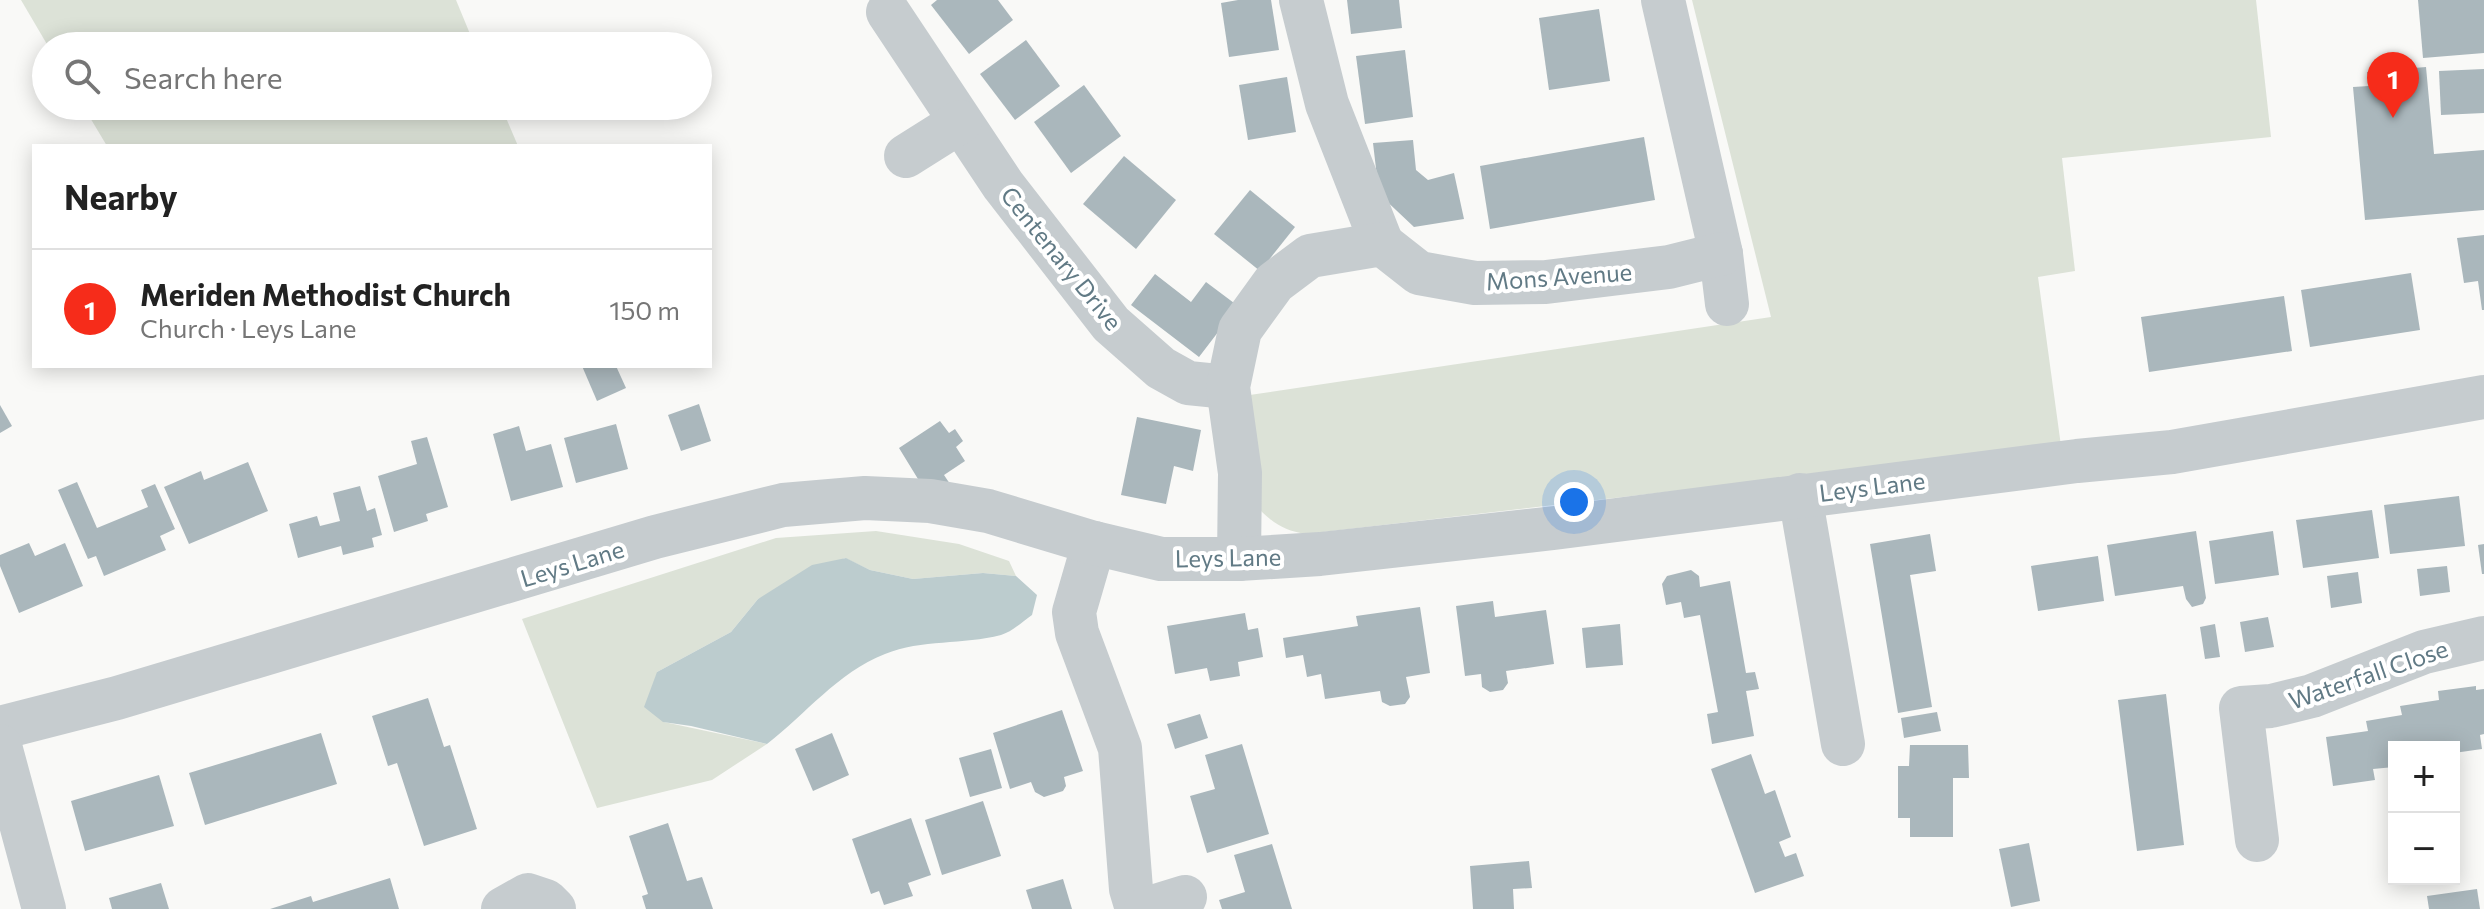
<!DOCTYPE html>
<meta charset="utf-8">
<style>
:root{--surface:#fff;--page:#f6f6f6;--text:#222;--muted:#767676;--line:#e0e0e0;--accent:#f62c1a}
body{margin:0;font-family:Commissioner,sans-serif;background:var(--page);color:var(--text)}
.controls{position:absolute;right:24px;bottom:24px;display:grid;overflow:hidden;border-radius:0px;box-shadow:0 4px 20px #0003}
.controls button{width:72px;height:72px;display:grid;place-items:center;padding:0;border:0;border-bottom:2px solid var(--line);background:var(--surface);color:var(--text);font:40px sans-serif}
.you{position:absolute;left:1574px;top:502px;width:28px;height:28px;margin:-20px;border:6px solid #fff;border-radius:50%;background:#1a73e8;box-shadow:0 0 0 12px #1a73e833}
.badge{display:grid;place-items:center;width:52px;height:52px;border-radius:50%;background:var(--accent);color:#fff;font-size:26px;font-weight:700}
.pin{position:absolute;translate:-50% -66px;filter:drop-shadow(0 2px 4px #0008)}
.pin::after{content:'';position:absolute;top:42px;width:28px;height:24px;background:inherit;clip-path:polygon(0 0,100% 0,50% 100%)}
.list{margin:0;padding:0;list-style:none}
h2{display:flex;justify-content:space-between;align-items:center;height:104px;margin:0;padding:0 32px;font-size:34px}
h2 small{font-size:26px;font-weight:400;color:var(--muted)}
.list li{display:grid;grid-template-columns:52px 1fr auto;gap:24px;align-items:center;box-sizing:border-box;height:120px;padding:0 32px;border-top:2px solid var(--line)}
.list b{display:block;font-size:30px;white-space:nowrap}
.list p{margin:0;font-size:26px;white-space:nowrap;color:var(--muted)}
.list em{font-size:26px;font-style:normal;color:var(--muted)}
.icon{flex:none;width:44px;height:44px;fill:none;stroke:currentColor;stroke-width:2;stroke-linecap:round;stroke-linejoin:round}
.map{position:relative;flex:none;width:2484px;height:909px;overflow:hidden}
.search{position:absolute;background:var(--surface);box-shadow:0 4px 20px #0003;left:32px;top:32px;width:680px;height:88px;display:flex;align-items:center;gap:20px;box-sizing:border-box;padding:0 28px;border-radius:44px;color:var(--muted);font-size:30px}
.panel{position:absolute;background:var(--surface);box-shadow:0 4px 20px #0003;left:32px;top:144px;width:680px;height:224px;border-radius:0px}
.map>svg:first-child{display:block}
.green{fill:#dce2d7}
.water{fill:#bcccce}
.building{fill:#aab7bc}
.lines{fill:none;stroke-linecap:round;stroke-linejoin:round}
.minor{stroke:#c6cccf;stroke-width:44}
.labels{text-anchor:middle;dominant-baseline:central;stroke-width:8;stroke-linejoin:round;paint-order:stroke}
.street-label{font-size:24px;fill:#617a85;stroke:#fff}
</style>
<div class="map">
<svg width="2484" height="909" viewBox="0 0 2484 909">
<rect width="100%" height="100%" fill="#f9f9f7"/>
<!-- green -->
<g class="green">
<polygon points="21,0 456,0 475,46 48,46"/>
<path d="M1692 0H2256L2271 137 2062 158 2075 271 2038 277 2061 446 1306 534C1286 531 1275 525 1260 510L1243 396 1771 317Z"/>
<polygon points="83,106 501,106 518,146 107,146"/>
<polygon points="876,531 959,544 1009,561 1016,576 983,573 913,579 870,570 845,558 758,599 731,632 657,672 664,722 767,744 712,780 597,808 522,619 776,538"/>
</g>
<!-- water -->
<path class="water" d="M846 558 870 570 913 579 983 573 1016 576 1037 595 1032 615C1023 621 1012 632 1001 635 963 645 922 639 885 654 837 673 806 714 767 744L691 726 663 722 644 707 657 672 731 632 758 599 812 565Z"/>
<!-- building -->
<g class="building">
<polygon points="937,0 998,0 1013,20 969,54 931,5"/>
<polygon points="1238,0 1271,0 1279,50 1229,57 1221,3"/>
<polygon points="1347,0 1399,0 1402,28 1351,34"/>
<polygon points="2418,0 2484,0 2484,53 2423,58"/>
<polygon points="1599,9 1610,81 1549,90 1539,18"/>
<polygon points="1026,40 1060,86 1015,120 980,74"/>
<polygon points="1405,50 1413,117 1365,124 1356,56"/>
<polygon points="2426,67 2434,154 2484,150 2484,210 2365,220 2353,87 2369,86 2367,72"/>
<polygon points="2484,69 2484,113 2441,115 2439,71"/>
<polygon points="1287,77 1296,132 1248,140 1239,85"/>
<polygon points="1084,85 1121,136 1071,173 1034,122"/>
<polygon points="1644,137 1655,200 1490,229 1480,166"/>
<polygon points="1413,140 1416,170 1428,180 1454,173 1464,219 1414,227 1379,194 1373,143"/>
<polygon points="1124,156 1176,200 1136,249 1083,204"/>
<polygon points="1250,190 1295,227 1260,271 1214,234"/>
<polygon points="2484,235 2484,310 2482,310 2478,281 2464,283 2457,238"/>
<polygon points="2411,273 2420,330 2310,347 2301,290"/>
<polygon points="1155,274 1191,302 1206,282 1238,306 1199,357 1131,305"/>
<polygon points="2284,296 2292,351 2149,372 2141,317"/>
<polygon points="582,366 616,366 626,388 597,401"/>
<polygon points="699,404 711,441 681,451 668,415"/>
<polygon points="0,405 12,426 0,433"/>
<polygon points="1137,417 1201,430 1193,471 1174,466 1166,504 1121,495"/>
<polygon points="940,421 949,433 955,429 963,441 956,447 965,461 944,475 950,484 918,479 899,448"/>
<polygon points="616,424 628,469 576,483 564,438"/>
<polygon points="519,426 526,451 551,444 563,487 511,501 493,434"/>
<polygon points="427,437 448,507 426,514 428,521 394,532 378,476 417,464 411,441"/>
<polygon points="248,462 268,511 189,544 164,487 201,471 204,480"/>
<polygon points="77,482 97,528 148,507 141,490 155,484 175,529 160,536 166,550 104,576 96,556 88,559 58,490"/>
<polygon points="360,486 367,511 375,508 382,535 372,538 374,547 343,555 341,546 298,558 289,524 317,516 320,526 340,521 333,493"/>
<polygon points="2459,496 2465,546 2390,554 2384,505"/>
<polygon points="2372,510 2379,558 2303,568 2296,520"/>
<polygon points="2196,531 2206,598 2203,604 2192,607 2186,599 2183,586 2115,596 2107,545"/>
<polygon points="2273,531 2279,575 2215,584 2209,541"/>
<polygon points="1930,534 1936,571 1910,575 1932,707 1898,713 1870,544"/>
<polygon points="29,543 35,556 65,543 83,586 19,613 0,566 0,555"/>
<polygon points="2484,544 2484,574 2482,574 2478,545"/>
<polygon points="2098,556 2104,601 2038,611 2031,566"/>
<polygon points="2447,566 2450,592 2420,596 2417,569"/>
<polygon points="1691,570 1699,576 1700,587 1730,581 1746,673 1755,672 1759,689 1746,691 1754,736 1712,744 1707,714 1718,712 1700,615 1684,618 1681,602 1666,605 1662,584 1667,576"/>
<polygon points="2358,572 2362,603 2331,608 2327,576"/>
<polygon points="1493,601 1495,617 1546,610 1554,664 1506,671 1508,683 1503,690 1490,692 1482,687 1481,674 1465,676 1456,606"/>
<polygon points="1420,607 1430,673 1406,677 1410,697 1405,704 1390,706 1382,702 1380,691 1325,699 1321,674 1307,677 1303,655 1286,658 1283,638 1358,626 1356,616"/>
<polygon points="1245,613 1248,630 1258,628 1263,657 1238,662 1240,676 1210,681 1207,668 1175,674 1167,626"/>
<polygon points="2268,617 2274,647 2245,652 2240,622"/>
<polygon points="1620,624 1623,665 1586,668 1582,628"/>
<polygon points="2215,624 2220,657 2205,659 2200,627"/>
<polygon points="2476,686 2476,690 2484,689 2484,734 2480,735 2482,749 2454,753 2454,747 2394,747 2394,767 2373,769 2375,780 2333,786 2326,737 2368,731 2366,721 2402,715 2400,706 2439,700 2438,691"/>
<polygon points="2166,694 2184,845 2137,851 2118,700"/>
<polygon points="428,698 444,747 450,745 477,829 424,846 397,763 388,766 372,716"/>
<polygon points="1062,710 1083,771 1064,777 1066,786 1063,791 1044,797 1035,792 1031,782 1010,789 993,733"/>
<polygon points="1937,712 1941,731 1904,738 1901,718"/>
<polygon points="1200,714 1208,738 1175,749 1167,724"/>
<polygon points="321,733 337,784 205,825 189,773"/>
<polygon points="832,733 849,775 813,791 795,749"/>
<polygon points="1242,744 1269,834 1207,853 1190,796 1215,789 1205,755"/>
<polygon points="1910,745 1968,745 1969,778 1953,778 1953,837 1910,837 1910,818 1898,818 1898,766 1909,766"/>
<polygon points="991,749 1002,788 970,797 959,758"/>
<polygon points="1751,754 1765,794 1775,790 1791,837 1779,842 1785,857 1796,853 1804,876 1755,893 1711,769"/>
<polygon points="159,775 174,826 85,851 71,801"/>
<polygon points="983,801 1001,856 942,875 925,820"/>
<polygon points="911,818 931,875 908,883 913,896 884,905 879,891 871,894 852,839"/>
<polygon points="668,823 687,881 702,877 713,909 646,909 642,896 648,894 629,836"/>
<polygon points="2029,843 2040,901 2011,907 1999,849"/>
<polygon points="1272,844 1292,909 1222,909 1219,900 1245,892 1234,855"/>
<polygon points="1529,861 1532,888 1513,889 1514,909 1473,909 1470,866"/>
<polygon points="390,878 399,909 270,909 311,896 313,902"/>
<polygon points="1063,879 1072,909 1032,909 1026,890"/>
<polygon points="161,883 169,909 112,909 109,898"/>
<polygon points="2477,889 2480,909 2429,909 2427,896"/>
</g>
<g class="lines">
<!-- minor -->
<g class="minor">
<polyline points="1301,0 1327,104 1382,244"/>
<polyline points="1663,0 1721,254 1727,304"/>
<polyline points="888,12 1003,185 1111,324 1161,368 1188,383 1228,387"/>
<polyline points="906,156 960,122"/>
<polyline points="1800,495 1843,744"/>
<polyline points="1094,543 1074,612 1077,633 1120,748 1131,889 1137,909"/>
<polyline points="1239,559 1240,473 1228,387 1240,330 1274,283 1310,256 1382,244 1419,273 1475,283 1546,282 1669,267 1721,254"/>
<polyline points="0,728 117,698 655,537 783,505 865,498 930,501 988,511 1094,543 1161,559 1239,559 1320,554 1554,528 2077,461 2172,452 2484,397"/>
<polyline points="0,746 44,909"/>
<polyline points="2257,840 2241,708 2271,706 2312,696 2424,652 2484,638"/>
<polyline points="503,909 528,895 546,901 554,909"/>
<polyline points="1146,909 1185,897"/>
</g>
</g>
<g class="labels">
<!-- street labels -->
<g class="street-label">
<text transform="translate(1062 258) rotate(51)">Centenary Drive</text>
<text transform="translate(1559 276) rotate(-4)">Mons Avenue</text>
<text transform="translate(1872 486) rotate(-7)">Leys Lane</text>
<text transform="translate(1228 557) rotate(-1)">Leys Lane</text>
<text transform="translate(572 563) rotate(-17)">Leys Lane</text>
<text transform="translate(2368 674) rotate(-19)">Waterfall Close</text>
</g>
</g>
</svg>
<div class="controls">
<button>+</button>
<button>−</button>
</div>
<div class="you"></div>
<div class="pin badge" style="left:2393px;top:118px">1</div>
<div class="search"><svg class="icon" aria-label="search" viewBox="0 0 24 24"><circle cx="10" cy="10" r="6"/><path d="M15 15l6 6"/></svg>Search here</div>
<section class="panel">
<h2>Nearby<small></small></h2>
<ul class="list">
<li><span class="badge">1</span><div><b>Meriden Methodist Church</b><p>Church · Leys Lane</p></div><em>150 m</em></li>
</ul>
</section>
</div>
